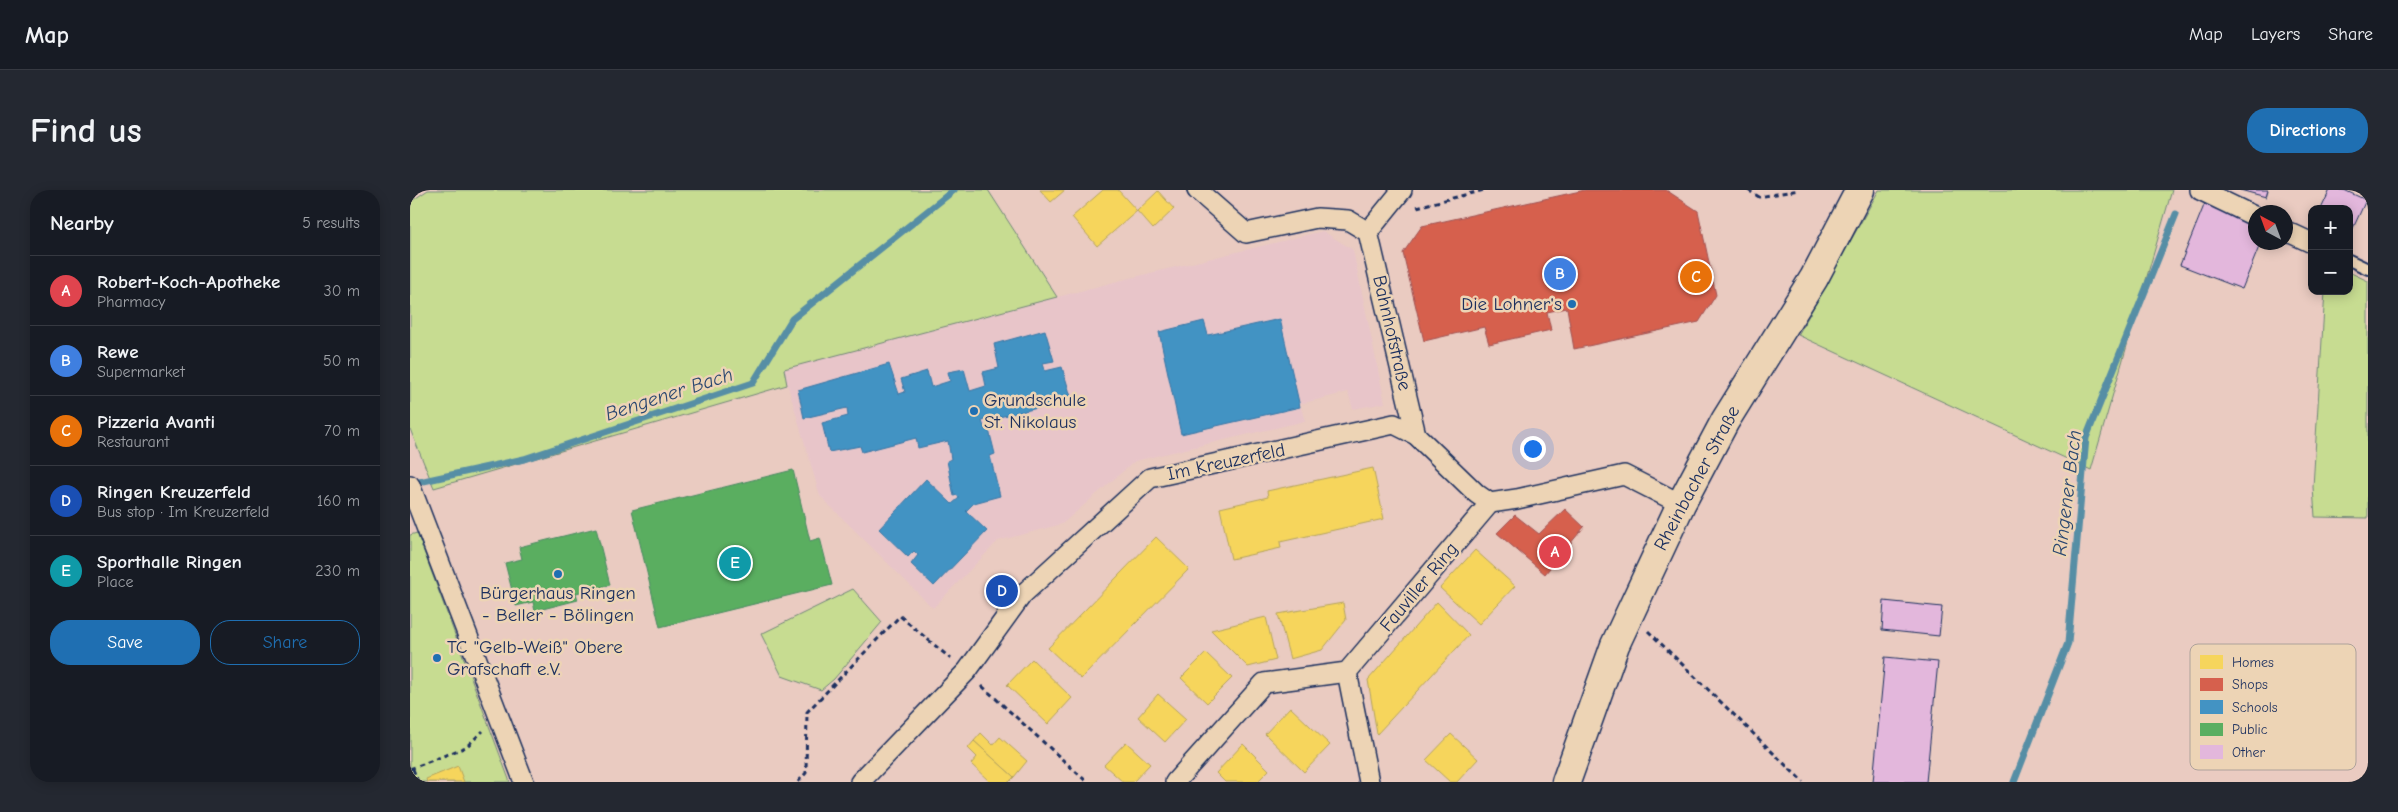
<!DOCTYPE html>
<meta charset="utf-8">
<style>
:root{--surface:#171b24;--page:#242831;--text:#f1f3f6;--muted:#9ea1a6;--line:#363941;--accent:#1f6fb2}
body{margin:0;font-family:"Comic Neue",sans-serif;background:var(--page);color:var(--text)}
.controls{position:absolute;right:15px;top:15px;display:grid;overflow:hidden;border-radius:10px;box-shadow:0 2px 12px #0003}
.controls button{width:45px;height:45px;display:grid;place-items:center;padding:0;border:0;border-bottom:1px solid var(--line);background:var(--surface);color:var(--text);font:25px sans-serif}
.compass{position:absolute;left:1838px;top:15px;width:45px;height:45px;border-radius:50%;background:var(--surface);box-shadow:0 2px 12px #0003;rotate:319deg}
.you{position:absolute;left:1122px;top:258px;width:18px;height:18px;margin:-12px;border:4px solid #fff;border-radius:50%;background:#1a73e8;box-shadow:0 0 0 8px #1a73e833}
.badge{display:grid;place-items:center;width:32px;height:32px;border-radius:50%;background:var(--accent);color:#fff;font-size:16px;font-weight:700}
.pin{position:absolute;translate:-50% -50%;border:2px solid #fff;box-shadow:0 1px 5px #0006}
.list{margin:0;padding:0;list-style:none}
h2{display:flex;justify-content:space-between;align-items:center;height:65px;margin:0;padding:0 20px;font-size:21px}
h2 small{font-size:16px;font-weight:400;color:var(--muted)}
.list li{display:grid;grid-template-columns:32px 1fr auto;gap:15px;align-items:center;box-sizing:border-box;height:70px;padding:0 20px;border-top:1px solid var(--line)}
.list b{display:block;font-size:19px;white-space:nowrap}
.list p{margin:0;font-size:16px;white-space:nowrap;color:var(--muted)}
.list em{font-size:16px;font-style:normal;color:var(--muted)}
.actions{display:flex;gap:10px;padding:15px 20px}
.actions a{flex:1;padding:11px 0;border:1px solid var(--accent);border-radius:20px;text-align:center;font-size:18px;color:var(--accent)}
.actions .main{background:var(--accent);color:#fff}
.map{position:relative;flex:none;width:1958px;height:592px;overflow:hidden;border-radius:20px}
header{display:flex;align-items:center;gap:30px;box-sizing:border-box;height:70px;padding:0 25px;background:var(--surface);border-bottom:1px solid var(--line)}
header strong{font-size:24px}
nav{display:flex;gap:28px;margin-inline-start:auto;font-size:18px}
.intro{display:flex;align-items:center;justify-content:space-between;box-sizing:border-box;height:120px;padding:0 30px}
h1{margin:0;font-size:35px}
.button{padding:12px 22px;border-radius:20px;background:var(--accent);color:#fff;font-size:18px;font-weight:700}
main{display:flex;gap:30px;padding:0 30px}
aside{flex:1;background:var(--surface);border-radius:20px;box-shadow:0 2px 12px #0003}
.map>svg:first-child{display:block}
.built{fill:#e8c5c9}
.green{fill:#c7dc91;stroke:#718678}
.homes{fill:#f6d55c;stroke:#b4a35d}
.shops{fill:#d6604d;stroke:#9e5152}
.schools{fill:#4393c3;stroke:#3775a5}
.public{fill:#5aae61;stroke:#478860}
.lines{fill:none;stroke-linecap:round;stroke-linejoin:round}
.stream{stroke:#568ea5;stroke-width:7}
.building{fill:#e3b7dc;stroke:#1b2f5e}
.lane-casing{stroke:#1b2f5e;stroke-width:14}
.street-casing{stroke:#1b2f5e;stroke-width:22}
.secondary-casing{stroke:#1b2f5e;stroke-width:31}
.path{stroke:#1b2f5e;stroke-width:3;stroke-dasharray:5 4;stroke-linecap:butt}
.lane{stroke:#edd4b5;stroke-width:10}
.street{stroke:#edd4b5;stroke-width:19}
.secondary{stroke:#edd4b5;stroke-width:28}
.poi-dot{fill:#1f6fb2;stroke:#edd4b5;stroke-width:2}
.labels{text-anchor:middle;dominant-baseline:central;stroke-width:5;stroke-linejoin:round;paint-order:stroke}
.poi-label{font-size:19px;fill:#1b2f5e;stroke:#edd4b5;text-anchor:start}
.street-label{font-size:19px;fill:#1b2f5e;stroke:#edd4b5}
.water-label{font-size:20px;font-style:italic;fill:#2a4770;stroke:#edd4b5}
.key{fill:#edd4b5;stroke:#aea29b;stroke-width:1}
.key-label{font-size:14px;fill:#1b2f5e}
</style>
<header>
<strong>Map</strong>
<nav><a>Map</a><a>Layers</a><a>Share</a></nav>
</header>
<div class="intro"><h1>Find us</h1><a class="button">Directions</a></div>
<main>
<aside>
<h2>Nearby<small>5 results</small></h2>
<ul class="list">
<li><span class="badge" style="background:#e0444e">A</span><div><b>Robert-Koch-Apotheke</b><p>Pharmacy</p></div><em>30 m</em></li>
<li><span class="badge" style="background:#3f7fe0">B</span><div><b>Rewe</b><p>Supermarket</p></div><em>50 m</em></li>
<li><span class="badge" style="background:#e8710a">C</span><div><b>Pizzeria Avanti</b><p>Restaurant</p></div><em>70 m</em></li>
<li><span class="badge" style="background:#1a4fb4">D</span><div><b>Ringen Kreuzerfeld</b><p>Bus stop · Im Kreuzerfeld</p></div><em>160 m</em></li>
<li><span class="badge" style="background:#0f9aa8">E</span><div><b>Sporthalle Ringen</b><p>Place</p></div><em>230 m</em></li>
</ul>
<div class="actions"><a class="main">Save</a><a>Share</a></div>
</aside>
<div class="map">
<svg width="1958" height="592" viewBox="0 0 1958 592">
<rect width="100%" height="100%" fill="#eacbc1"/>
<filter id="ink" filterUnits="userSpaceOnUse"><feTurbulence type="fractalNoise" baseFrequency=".02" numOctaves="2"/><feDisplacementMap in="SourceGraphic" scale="10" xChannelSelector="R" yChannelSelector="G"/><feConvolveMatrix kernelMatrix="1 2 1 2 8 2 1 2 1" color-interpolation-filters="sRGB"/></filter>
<g filter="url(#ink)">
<!-- built -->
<polygon class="built" points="913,41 943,60 975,213 943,219 938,202 890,214 895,231 725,271 652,334 588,351 523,418 410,306 373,179 712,90"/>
<!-- green -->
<g class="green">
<polygon points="18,0 578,0 647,107 374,179 377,195 24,298 0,239 0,12"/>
<polygon points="1469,0 1762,0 1681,280 1388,145"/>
<polygon points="1939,82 1958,91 1958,328 1905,327 1903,297 1915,101 1939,101"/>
<polygon points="7,343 100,592 0,592 0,345"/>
<polygon points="443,399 472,432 424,489 411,500 372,486 351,444"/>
</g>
<!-- homes -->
<g class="homes">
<polygon points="630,0 655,0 641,12"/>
<polygon points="693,0 708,0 727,21 687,56 662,27"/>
<polygon points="748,1 764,19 743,39 727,21"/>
<polygon points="963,278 974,329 870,352 871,358 821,369 810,318 858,307 857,301"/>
<polygon points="746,347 779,379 671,489 638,458"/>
<polygon points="1065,360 1105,396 1069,434 1030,398"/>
<polygon points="1027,412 1059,445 967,544 958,490"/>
<polygon points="933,413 936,430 912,460 880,469 868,424"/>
<polygon points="856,427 866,470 838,477 801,440"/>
<polygon points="796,463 822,488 797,513 771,488"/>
<polygon points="622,469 662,508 638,534 597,495"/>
<polygon points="748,504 776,529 755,552 728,527"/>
<polygon points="880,517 920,555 894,582 855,544"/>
<polygon points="571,543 583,555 590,547 617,571 604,587 564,551"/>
<polygon points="1041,544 1068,569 1047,592 1040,592 1016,570"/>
<polygon points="564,551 604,587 599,592 580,592 561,574 567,567 558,558"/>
<polygon points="716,552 740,574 723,592 713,592 694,575"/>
<polygon points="833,554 859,580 847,592 815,592 806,583"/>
<polygon points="48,576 54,592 17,592 16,589"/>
</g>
<!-- shops -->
<g class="shops">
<polygon points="1175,0 1256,0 1288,21 1306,105 1289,132 1164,159 1157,118 1137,122 1141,140 1079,154 1074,137 1014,151 993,63 1012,36"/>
<polygon points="1155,319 1174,337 1135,384 1087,343 1105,325 1129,344"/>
</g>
<!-- schools -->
<g class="schools">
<polygon points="870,129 890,217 771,244 749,142 794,131 798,145"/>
<polygon points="635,140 644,171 633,173 635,181 652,177 662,210 572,231 575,240 579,240 585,264 580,266 590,306 564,313 556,321 577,341 524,396 501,374 508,365 504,361 498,367 469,339 516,289 542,314 549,308 547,305 544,306 537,271 541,269 538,251 508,258 506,248 452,262 450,256 419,262 412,233 438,226 437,218 394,228 388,200 479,174 489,204 495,202 491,189 517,181 521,197 540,191 538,182 554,179 560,201 576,196 573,182 589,178 584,154"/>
</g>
<!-- public -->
<g class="public">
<polygon points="383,280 400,351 410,348 422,395 250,437 222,320"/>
<polygon points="186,338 200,395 166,403 168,410 125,421 123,412 106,416 95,373 112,369 109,357"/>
</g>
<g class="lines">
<!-- stream -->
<g class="stream">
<polyline points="0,294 114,269 343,193 382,129 544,0"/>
<polyline points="1604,592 1658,453 1676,248 1766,24"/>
</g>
</g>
<!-- building -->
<g class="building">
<polygon points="1830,0 1858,0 1856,7"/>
<polygon points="1920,0 1934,0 1956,10 1939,47 1939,19 1911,19"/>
<polygon points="1795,13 1846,33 1846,52 1851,52 1832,99 1770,75"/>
<polygon points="1474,411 1532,417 1529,446 1472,440"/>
<polygon points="1475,467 1528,472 1516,592 1463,592"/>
</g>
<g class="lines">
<defs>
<polyline id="lane" points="1939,70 1958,79"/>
<g id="street">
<polyline points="787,0 836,43 907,28 938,30 958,42 1006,245"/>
<polyline points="1790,0 1846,27"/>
<polyline points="1876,41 1902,53"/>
<polyline points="958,42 992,0"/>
<polyline points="0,295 114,592"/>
<polyline points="937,482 959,592"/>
<polyline points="450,592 557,481 612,405 740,288 984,234 1006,245 1067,304 1080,313 1107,309 1214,285 1271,314"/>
<polyline points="765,592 854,493 937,482 1080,313"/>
</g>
<polyline id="secondary" points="1156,592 1205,455 1271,314 1315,231 1404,88 1450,0"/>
</defs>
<!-- lane casing -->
<use href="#lane" class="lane-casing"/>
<!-- street casing -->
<use href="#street" class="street-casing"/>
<!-- secondary casing -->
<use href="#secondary" class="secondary-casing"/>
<!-- path -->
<g class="path">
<polyline points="1338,0 1349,7 1389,0"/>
<polyline points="0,3 5,0"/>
<polyline points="1007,17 1074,0"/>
<polyline points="1238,441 1393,592"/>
<polyline points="572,496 677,592"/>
<polyline points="0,579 56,557 73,541"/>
<polyline points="3,579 8,592"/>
<polyline points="388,592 396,583 397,522 490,426 541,469"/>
</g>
<!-- lane -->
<use href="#lane" class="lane"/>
<!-- street -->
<use href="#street" class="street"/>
<!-- secondary -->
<use href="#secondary" class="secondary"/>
</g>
</g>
<!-- markers -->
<g class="poi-dot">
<circle cx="1162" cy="114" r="5"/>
<circle cx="564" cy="221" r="5"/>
<circle cx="148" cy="384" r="5"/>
<circle cx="27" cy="468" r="5"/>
</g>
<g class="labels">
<!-- poi labels -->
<g class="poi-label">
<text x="1152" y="114" text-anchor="end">Die Lohner's</text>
<text x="574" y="210">Grundschule<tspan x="574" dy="22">St. Nikolaus</tspan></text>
<text x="148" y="403" text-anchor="middle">Bürgerhaus Ringen<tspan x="148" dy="22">- Beller - Bölingen</tspan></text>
<text x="37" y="457">TC "Gelb-Weiß" Obere<tspan x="37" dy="22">Grafschaft e.V.</tspan></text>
</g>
<!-- street labels -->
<g class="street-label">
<text transform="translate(982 143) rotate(77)">Bahnhofstraße</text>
<text transform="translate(816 272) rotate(-12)">Im Kreuzerfeld</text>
<text transform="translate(1287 288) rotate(-62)">Rheinbacher Straße</text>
<text transform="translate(1009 397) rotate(-50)">Fauviller Ring</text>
</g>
<!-- water labels -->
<g class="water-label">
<text transform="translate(259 204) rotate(-18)">Bengener Bach</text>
<text transform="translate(1657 303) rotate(-83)">Ringener Bach</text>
</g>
</g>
<!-- legend -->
<rect x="1780" y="454" width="166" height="126" rx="8" class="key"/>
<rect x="1790" y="465" width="23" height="14" fill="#f6d55c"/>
<rect x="1790" y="488" width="23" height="13" fill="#d6604d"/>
<rect x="1790" y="510" width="23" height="14" fill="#4393c3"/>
<rect x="1790" y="533" width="23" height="13" fill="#5aae61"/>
<rect x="1790" y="555" width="23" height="14" fill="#e3b7dc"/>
<g class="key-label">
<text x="1822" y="477">Homes</text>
<text x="1822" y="499">Shops</text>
<text x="1822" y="522">Schools</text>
<text x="1822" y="544">Public</text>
<text x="1822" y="567">Other</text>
</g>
</svg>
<div class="controls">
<button>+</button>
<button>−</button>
</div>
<svg class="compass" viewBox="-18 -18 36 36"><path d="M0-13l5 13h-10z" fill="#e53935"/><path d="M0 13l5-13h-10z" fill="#9ea1a6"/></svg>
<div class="you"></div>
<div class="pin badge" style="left:1145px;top:362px;background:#e0444e">A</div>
<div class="pin badge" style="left:1150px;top:84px;background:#3f7fe0">B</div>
<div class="pin badge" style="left:1286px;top:87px;background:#e8710a">C</div>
<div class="pin badge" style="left:592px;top:401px;background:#1a4fb4">D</div>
<div class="pin badge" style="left:325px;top:373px;background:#0f9aa8">E</div>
</div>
</main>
